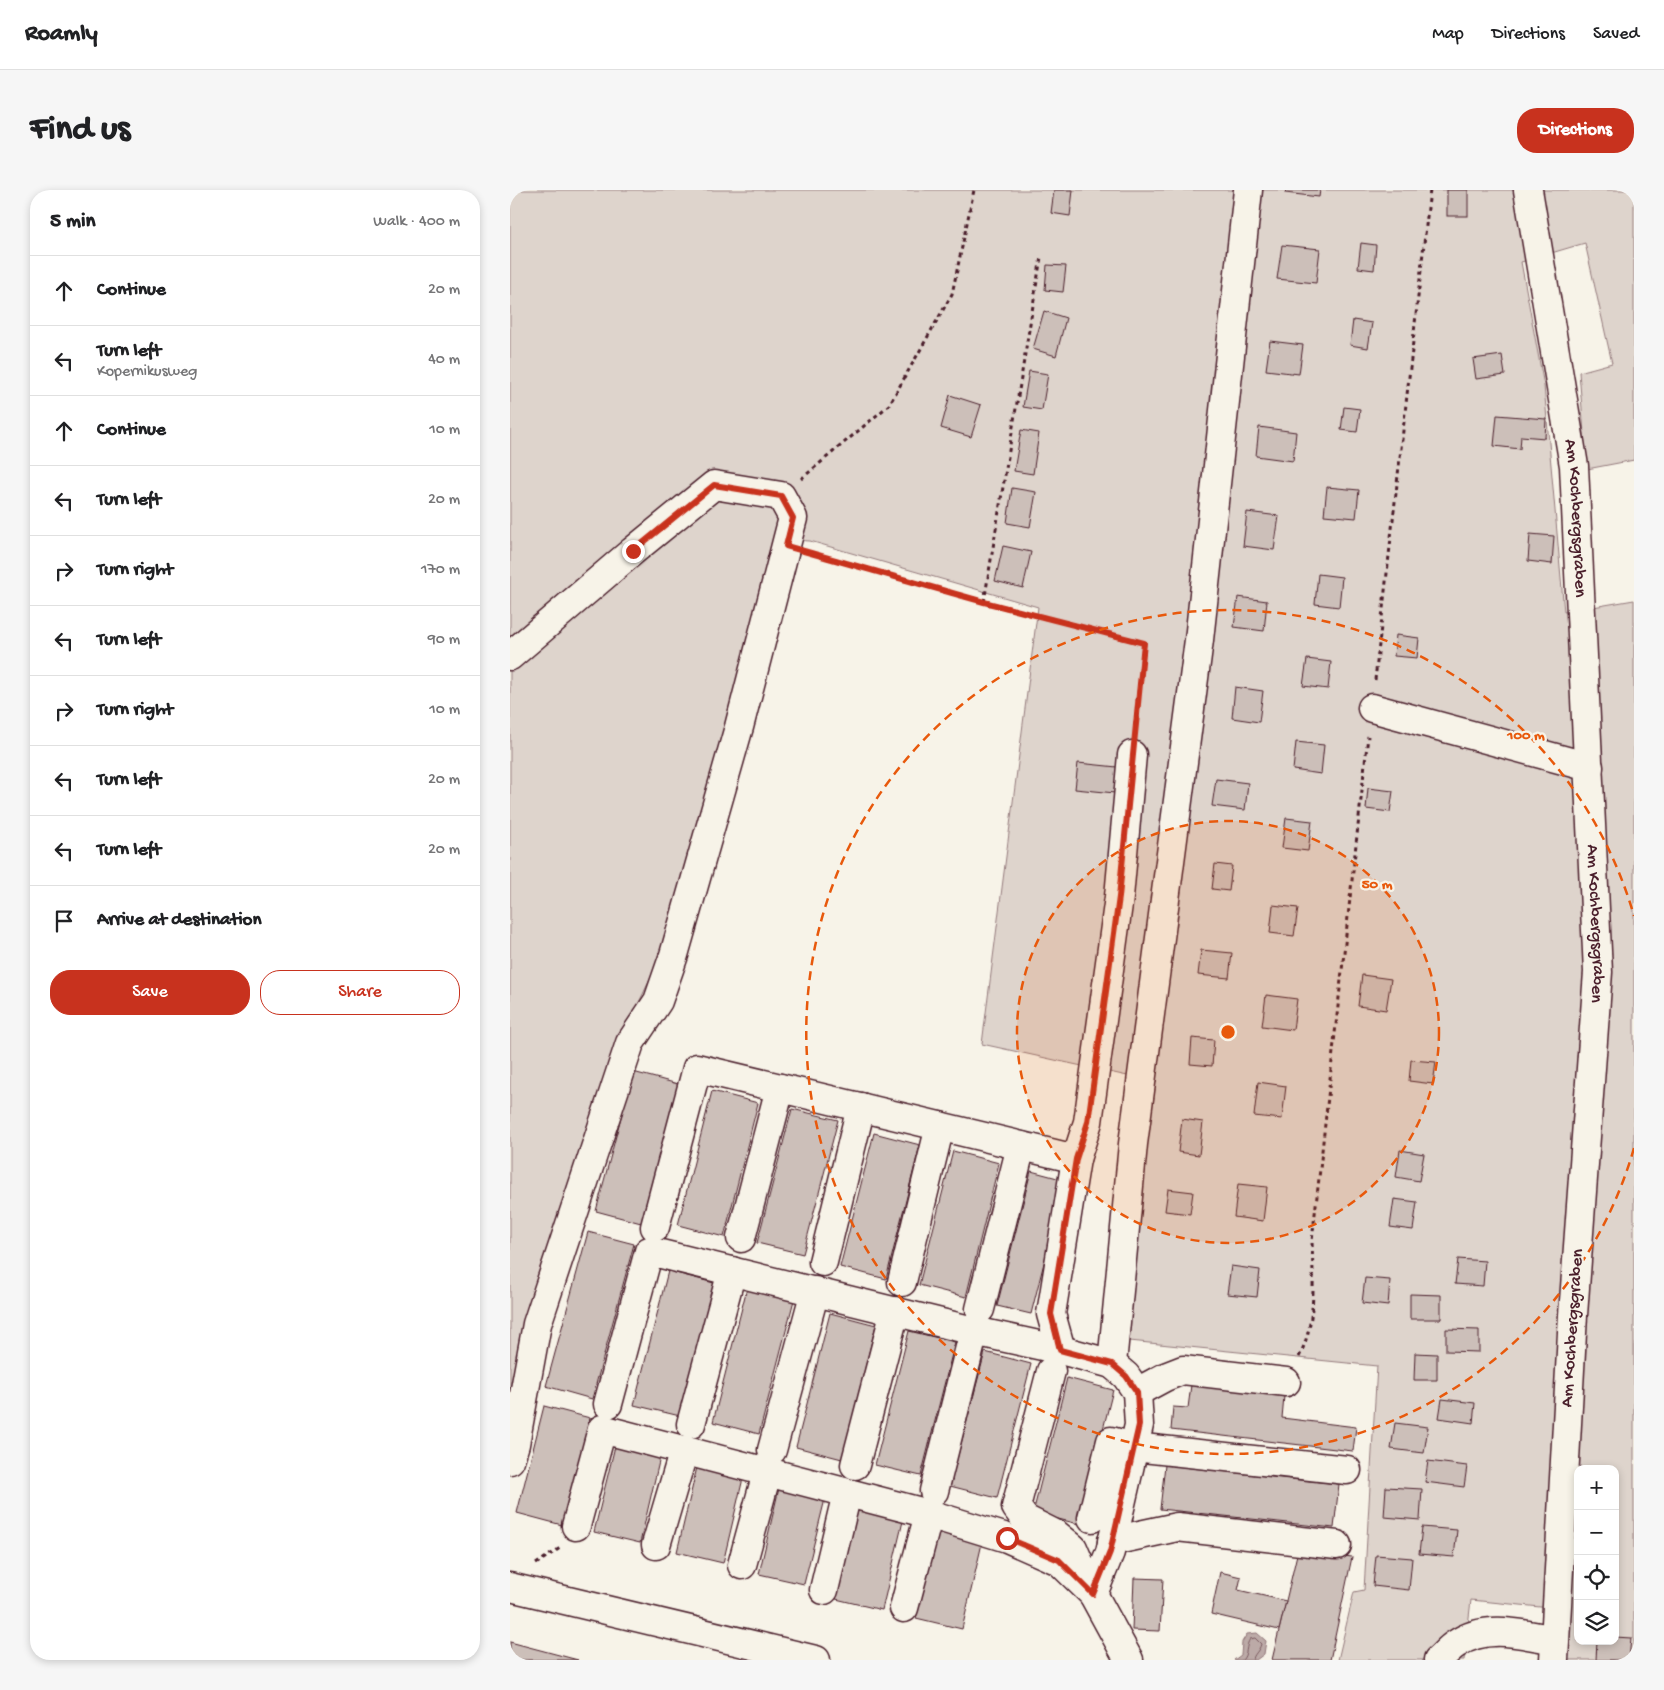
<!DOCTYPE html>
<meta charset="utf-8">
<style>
:root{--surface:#fff;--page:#f6f6f6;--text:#202124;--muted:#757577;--line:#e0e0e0;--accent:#c8321e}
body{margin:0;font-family:"Gochi Hand",sans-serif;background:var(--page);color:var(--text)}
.controls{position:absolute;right:15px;bottom:15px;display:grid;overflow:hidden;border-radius:10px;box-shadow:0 2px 8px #0003}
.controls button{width:45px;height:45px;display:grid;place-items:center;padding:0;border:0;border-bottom:1px solid var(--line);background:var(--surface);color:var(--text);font:25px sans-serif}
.stop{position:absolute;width:15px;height:15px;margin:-11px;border:4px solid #c8321e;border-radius:50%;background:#fff}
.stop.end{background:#c8321e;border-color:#fff;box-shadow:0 1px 5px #0008}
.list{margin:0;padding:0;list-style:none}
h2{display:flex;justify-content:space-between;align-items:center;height:65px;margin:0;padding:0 20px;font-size:21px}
h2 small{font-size:16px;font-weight:400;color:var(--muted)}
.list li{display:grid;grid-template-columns:32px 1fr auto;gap:15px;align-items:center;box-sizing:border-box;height:70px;padding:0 20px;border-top:1px solid var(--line)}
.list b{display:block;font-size:19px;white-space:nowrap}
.list p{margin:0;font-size:16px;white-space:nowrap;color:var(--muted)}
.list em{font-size:16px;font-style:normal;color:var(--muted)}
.actions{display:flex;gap:10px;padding:15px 20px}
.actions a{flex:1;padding:11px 0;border:1px solid var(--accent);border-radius:20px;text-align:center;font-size:18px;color:var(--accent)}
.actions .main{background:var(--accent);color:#fff}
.icon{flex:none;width:28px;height:28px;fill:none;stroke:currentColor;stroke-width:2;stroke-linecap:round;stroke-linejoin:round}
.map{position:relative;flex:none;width:1124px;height:1470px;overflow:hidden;border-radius:20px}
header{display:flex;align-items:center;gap:30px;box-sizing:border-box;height:70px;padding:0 25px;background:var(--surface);border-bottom:1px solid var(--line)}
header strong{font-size:24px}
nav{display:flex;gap:28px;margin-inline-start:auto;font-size:18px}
.intro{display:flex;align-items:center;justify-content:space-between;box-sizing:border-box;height:120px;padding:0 30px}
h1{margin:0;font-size:35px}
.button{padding:12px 22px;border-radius:20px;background:var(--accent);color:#fff;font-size:18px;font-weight:700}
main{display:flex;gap:30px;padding:0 30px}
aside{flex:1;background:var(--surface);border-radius:20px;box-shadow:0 2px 8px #0003}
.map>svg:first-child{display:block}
.green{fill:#ded4cc;stroke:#947a7c;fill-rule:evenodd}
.water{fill:#bcaaa7;stroke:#8e7275}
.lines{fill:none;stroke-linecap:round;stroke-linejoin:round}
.shore{stroke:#78575d;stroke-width:1}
.building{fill:#ccbfb9;stroke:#4a1f2b}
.minor-casing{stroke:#4a1f2b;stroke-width:31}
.path{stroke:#4a1f2b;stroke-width:3;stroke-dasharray:4 4;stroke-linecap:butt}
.minor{stroke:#f7f3e8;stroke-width:28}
.route{stroke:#c8321e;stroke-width:6}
.ring{fill:none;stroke:#e8590c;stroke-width:2.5;stroke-dasharray:9 6}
.labels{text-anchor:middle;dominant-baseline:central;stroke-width:4.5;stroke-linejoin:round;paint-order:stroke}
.street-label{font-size:18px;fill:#4a1f2b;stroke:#f7f3e8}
.centre{fill:#e8590c;stroke:#f7f3e8;stroke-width:2.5}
.ring-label{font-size:15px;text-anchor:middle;font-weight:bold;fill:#e8590c;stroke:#f7f3e8;stroke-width:4.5;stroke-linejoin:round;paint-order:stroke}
</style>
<header>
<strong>Roamly</strong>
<nav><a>Map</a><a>Directions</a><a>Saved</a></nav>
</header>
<div class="intro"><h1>Find us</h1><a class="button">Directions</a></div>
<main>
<aside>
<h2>5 min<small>Walk · 400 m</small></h2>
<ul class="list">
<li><svg class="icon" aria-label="ahead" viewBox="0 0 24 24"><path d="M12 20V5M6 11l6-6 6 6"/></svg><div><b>Continue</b></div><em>20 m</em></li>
<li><svg class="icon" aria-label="left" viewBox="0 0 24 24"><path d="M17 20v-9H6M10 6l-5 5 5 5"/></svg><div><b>Turn left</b><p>Kopernikusweg</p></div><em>40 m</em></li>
<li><svg class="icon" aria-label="ahead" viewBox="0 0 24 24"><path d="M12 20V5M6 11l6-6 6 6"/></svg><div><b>Continue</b></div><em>10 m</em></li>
<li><svg class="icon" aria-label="left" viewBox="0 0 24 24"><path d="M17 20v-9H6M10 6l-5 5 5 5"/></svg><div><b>Turn left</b></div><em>20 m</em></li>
<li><svg class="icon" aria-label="right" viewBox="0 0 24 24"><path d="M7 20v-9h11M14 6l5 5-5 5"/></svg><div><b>Turn right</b></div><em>170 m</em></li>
<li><svg class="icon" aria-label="left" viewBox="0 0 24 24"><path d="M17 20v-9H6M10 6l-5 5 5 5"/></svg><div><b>Turn left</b></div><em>90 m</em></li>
<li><svg class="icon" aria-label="right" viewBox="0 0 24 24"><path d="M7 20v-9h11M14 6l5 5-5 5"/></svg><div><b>Turn right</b></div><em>10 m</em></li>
<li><svg class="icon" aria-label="left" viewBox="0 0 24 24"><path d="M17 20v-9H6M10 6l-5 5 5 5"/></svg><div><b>Turn left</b></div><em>20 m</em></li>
<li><svg class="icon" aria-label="left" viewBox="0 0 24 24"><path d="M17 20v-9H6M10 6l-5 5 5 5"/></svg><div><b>Turn left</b></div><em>20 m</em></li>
<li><svg class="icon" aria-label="arrive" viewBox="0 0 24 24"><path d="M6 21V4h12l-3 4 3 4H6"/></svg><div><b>Arrive at destination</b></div></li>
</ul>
<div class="actions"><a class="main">Save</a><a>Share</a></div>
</aside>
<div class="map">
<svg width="1124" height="1470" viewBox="0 0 1124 1470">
<rect width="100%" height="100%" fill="#f7f3e8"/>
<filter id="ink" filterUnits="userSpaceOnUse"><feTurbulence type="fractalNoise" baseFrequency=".02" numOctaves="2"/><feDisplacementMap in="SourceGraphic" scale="10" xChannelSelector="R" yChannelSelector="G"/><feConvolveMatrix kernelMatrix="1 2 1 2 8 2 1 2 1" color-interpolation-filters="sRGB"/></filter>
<g filter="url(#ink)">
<!-- green -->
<path class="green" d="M0 0H1124V270L1077 279 1069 182 1102 173 1075 53 1011 72 1034 196 1054 422 1124 410V1470H1057L1060 1420 961 1410 954 1470H828L844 1402 854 1400 867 1176 590 1148 611 970 622 887 472 854 528 417 300 351 265 349 175 681 145 779 95 883 48 1035 0 1199ZM1068 1279H1105V1451H1068Z"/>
<!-- water -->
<polygon class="water" points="747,1443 756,1451 754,1464 746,1470 724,1470 731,1465 732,1452 737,1444"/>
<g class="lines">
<!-- shore -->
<path class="shore" d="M732 1470C738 1465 735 1456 740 1449L745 1448 751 1454C749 1462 743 1464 743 1470"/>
</g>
<!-- building -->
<g class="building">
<polygon points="544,0 563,0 560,26 541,23"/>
<polygon points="776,0 810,0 809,7 775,3"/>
<rect x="937" y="0" width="21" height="26"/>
<polygon points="851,53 866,55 864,80 848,78"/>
<polygon points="772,55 810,59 806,93 767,89"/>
<polygon points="537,75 556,76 553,102 535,100"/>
<polygon points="534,121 556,128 546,166 523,159"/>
<polygon points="843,130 862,133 858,158 840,155"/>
<polygon points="760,151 793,155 789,184 756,180"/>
<polygon points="992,165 995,185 966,189 963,169"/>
<polygon points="519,181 538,184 532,220 513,217"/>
<polygon points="440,205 471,215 461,247 431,238"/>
<polygon points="834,217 850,219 847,242 831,240"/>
<polygon points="987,225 1036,229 1035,248 1011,246 1010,259 984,256"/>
<polygon points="749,237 786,242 783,271 746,266"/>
<polygon points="511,240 529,243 523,284 504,281"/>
<polygon points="817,297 849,300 846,328 814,325"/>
<polygon points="502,298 526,302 520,337 497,333"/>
<polygon points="737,322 769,326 764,360 733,356"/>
<polygon points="1020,344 1044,346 1042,374 1018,371"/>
<polygon points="493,356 521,362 513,398 485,391"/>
<polygon points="808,384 832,387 829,417 805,414"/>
<polygon points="728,407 757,411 754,441 724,437"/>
<polygon points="886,445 909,448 907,468 884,466"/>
<polygon points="797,469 821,472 818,499 793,496"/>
<polygon points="725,497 753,501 749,532 722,528"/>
<polygon points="786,552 814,555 811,584 783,580"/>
<polygon points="568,573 607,577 605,603 565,599"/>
<polygon points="706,589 738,593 735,620 702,616"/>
<polygon points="858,598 883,601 880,622 856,619"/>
<polygon points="776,628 802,631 798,661 772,658"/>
<polygon points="705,674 722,676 719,701 702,699"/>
<polygon points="763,715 788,718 784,746 760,743"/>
<polygon points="691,760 722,763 719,788 688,785"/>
<polygon points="852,785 881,789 876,820 848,816"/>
<polygon points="756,805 787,809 783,840 752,836"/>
<polygon points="682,848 704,850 702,876 680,874"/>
<polygon points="901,870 926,872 923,894 899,891"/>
<polygon points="123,882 168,894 131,1033 86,1021"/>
<polygon points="748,892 776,896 772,929 744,926"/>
<polygon points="202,901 248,913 214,1047 168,1035"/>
<polygon points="282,919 328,930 293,1064 247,1053"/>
<polygon points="672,929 693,932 689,965 668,962"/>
<polygon points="364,943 410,955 376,1089 330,1077"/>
<polygon points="890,960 914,964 909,991 886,987"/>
<polygon points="443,961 489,973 456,1107 409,1095"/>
<polygon points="521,981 555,990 521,1124 487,1116"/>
<polygon points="728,994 757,997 753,1031 724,1027"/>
<polygon points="658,999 683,1002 680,1024 655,1021"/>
<polygon points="884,1009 907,1012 903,1040 880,1037"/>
<polygon points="78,1042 124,1054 82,1209 36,1196"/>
<polygon points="948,1069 975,1071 973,1096 945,1094"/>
<polygon points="721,1076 750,1080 747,1107 717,1104"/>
<polygon points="158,1081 204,1093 170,1226 124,1215"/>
<polygon points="855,1088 880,1090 878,1116 852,1113"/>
<polygon points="237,1098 284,1110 249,1244 203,1232"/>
<polygon points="900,1104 931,1105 931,1129 900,1129"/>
<polygon points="320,1123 366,1135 332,1269 286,1257"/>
<polygon points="936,1139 969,1140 969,1162 936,1161"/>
<polygon points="399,1141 445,1152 411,1286 365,1275"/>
<polygon points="475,1162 521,1174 487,1308 440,1296"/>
<polygon points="905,1163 927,1164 927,1190 904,1190"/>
<polygon points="557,1188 603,1200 569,1334 523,1323"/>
<polygon points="681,1195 774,1206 772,1228 846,1237 843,1261 661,1240 663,1217 678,1218"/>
<polygon points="932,1209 965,1213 963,1233 929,1228"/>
<polygon points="34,1216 80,1228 52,1335 7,1323"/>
<polygon points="885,1233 918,1237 914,1263 881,1259"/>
<polygon points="106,1252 151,1263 130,1353 84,1342"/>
<polygon points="918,1271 957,1276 954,1297 915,1292"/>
<polygon points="188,1273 234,1284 213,1373 167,1362"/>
<polygon points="655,1275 829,1294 824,1338 650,1319"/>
<polygon points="270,1294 316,1305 294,1394 249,1384"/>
<polygon points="876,1297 912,1299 910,1330 874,1327"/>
<polygon points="348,1320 393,1331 372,1420 326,1409"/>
<polygon points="912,1337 947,1340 944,1367 909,1364"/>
<polygon points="427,1338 473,1349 452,1439 406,1428"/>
<polygon points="788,1360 842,1367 820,1470 762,1470"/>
<polygon points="866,1365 902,1368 899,1400 863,1396"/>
<polygon points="710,1382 731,1387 728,1400 776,1411 769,1440 701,1424"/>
<polygon points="624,1388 653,1389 650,1441 622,1440"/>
<polygon points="1105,1447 1121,1448 1119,1470 1086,1470 1087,1451 1105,1451"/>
<polygon points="0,1452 68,1470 0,1470"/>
</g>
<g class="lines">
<defs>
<g id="minor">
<path id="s1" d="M1018 0 1064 276 1088 782 1063 1125 1044 1470"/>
<polyline points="0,466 123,361 204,295 271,306 283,328 229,537 164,765 148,811 120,853 27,1134 5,1254 0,1270"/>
<polyline points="862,518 1079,577"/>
<polyline points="566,969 578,932 609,707 622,565"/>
<polyline points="145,1037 187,878 566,969 541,1124 551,1160"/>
<polyline points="231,1048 270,898"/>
<polyline points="313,1072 351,917"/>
<polyline points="392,1092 430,936"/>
<polyline points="470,1119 511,956"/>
<polyline points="541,1181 506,1317 515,1329 547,1345 563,1358 574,1384"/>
<polyline points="627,1202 655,1187 673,1180 776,1192"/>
<polyline points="98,1214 139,1061 464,1141 551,1160 602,1174"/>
<polyline points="181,1234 222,1081"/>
<polyline points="262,1260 305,1101"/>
<polyline points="345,1275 385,1121"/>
<polyline points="424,1301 464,1141"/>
<polyline points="582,1328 601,1251 624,1257 837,1280"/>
<polyline points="66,1336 92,1239 419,1324 497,1348 549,1371 583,1404"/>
<polyline points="602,1351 667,1337 827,1355"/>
<polyline points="146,1355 174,1260"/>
<polyline points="232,1375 257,1283"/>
<polyline points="0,1397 306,1470"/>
<polyline points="314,1400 337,1303"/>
<polyline points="394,1418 419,1324"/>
<polyline points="619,1470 583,1404 600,1362 629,1235 627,1202 616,1186 602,1174 623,954 689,450 738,0"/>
<path d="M928 1470C934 1465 939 1458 946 1454 976 1433 1012 1444 1045 1450"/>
</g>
</defs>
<!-- minor casing -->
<use href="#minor" class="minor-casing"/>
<!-- path -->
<g class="path">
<polyline points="291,289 379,215 442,104 464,0"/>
<polyline points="301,363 474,412 634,453 625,539"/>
<polyline points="474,412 531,67"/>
<polyline points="865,490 920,0"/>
<path d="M789 1167C807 1131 803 1090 802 1051L858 546"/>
<polyline points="26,1374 50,1358"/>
</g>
<!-- minor -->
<use href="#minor" class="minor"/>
</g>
</g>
<g class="lines" filter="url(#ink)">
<!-- route -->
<polyline class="route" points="123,361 204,295 271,306 283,328 276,356 474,412 634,453 609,707 578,932 566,969 541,1124 550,1160 602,1174 616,1186 627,1202 629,1235 600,1362 583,1404 549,1370 497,1348"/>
</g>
<!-- distance rings -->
<circle cx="718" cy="842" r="211" fill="#e8590c" fill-opacity=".12"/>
<g class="ring">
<circle cx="718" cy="842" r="211"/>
<path d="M1124 958A422 422 0 1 1 1124 726"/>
</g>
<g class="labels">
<!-- street labels -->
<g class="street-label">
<text stroke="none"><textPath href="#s1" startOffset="332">Am Kochbergsgraben</textPath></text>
<text stroke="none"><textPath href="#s1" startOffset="738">Am Kochbergsgraben</textPath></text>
<text transform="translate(1063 1138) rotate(-86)">Am Kochbergsgraben</text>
</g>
</g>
<circle cx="718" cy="842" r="8" class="centre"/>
<g class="ring-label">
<text x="1016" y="549">100 m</text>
<text x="867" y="698">50 m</text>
</g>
</svg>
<div class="controls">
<button>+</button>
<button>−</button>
<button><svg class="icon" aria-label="locate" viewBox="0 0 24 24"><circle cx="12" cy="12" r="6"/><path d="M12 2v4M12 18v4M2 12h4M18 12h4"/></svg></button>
<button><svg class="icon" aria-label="layers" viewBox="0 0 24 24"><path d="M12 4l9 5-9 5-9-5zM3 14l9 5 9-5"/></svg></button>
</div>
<div class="stop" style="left:497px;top:1348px"></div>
<div class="stop end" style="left:123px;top:361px"></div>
</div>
</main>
